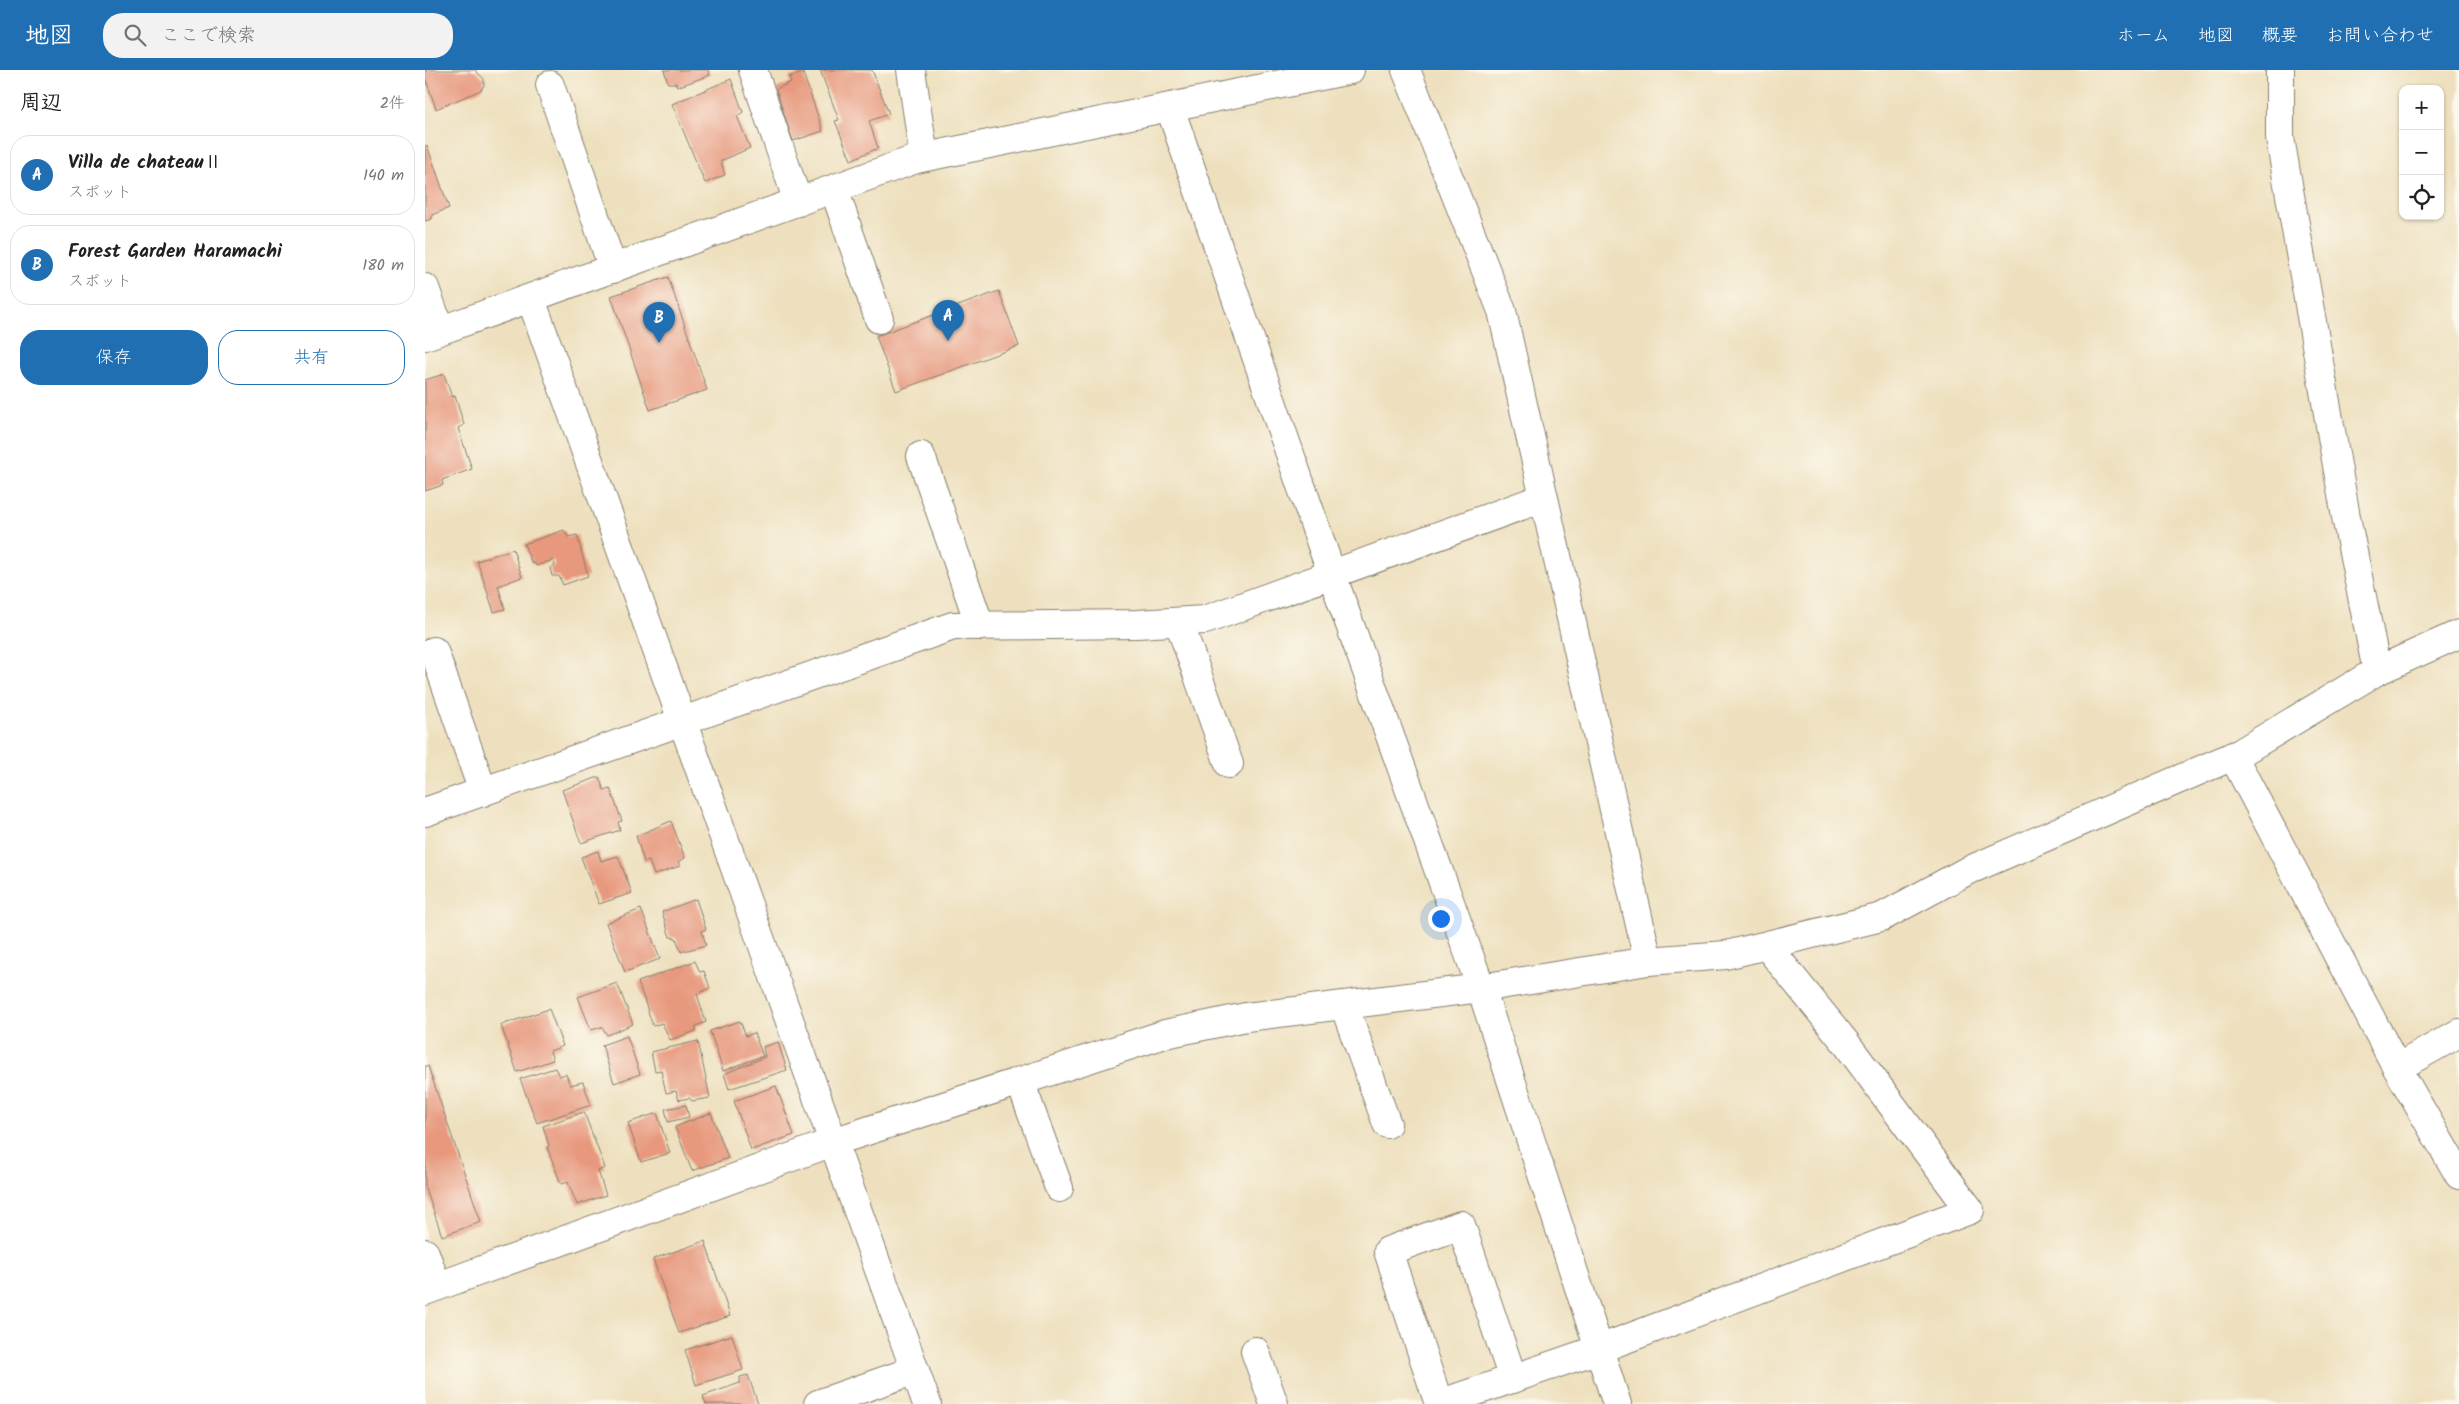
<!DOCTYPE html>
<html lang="ja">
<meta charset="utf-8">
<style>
:root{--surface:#fff;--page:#f2f2f2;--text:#202124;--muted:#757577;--line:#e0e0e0;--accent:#1f6fb2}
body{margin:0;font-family:Kalam,"Klee One",sans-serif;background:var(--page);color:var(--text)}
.controls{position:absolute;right:15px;top:15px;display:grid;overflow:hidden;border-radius:10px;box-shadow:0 1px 4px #0004}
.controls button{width:45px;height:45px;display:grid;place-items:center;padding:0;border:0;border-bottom:1px solid var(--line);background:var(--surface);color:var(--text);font:25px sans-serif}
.you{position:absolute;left:1015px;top:848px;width:18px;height:18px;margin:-12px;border:4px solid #fff;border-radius:50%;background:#1a73e8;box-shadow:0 0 0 8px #1a73e833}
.badge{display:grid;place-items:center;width:32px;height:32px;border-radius:50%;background:var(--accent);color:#fff;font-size:16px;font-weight:700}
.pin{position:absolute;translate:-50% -41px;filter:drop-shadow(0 1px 2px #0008)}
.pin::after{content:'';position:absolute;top:26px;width:18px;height:15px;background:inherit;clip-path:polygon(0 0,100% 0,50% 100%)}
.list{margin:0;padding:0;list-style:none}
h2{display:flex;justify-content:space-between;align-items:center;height:65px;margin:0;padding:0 20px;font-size:21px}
h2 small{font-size:16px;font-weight:400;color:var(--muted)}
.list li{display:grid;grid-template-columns:32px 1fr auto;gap:15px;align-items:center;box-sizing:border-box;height:80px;margin:0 10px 10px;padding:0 10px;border:1px solid var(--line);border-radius:20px}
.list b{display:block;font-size:19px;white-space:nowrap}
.list p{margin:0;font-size:16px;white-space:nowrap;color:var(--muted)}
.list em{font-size:16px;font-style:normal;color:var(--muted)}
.actions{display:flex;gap:10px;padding:15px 20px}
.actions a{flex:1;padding:11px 0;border:1px solid var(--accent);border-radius:20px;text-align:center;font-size:18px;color:var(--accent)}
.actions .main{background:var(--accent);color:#fff}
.icon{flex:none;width:28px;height:28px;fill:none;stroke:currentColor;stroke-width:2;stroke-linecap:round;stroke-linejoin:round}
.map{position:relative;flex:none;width:2034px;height:1334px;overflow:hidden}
header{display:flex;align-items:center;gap:30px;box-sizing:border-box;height:70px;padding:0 25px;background:var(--accent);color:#fff}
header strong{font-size:24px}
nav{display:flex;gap:28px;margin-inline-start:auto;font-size:18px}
.search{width:350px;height:45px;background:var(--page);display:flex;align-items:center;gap:12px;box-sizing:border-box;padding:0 18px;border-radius:20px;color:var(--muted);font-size:19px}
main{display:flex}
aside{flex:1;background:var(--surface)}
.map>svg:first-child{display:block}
.building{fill:#e7987d}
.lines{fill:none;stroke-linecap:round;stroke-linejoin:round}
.minor-casing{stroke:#857e6d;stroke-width:30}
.minor{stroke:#fff;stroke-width:28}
</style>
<header>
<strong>地図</strong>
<div class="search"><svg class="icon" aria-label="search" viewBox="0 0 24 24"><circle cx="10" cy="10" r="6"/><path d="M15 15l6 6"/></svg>ここで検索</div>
<nav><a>ホーム</a><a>地図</a><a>概要</a><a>お問い合わせ</a></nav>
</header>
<main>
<aside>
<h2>周辺<small>2件</small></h2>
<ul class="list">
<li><span class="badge">A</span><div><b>Villa de chateauⅡ</b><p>スポット</p></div><em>140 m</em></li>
<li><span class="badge">B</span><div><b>Forest Garden Haramachi</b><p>スポット</p></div><em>180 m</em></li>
</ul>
<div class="actions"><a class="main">保存</a><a>共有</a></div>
</aside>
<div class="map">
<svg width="2034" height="1334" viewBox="0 0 2034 1334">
<rect width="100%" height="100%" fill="#fbf7ec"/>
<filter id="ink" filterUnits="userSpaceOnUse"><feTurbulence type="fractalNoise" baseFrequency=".02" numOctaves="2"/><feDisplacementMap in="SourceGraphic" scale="10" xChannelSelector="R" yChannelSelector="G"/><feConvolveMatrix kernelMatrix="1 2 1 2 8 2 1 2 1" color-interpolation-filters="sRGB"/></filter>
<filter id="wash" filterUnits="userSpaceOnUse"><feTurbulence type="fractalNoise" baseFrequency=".0096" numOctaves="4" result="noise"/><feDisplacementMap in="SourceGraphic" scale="20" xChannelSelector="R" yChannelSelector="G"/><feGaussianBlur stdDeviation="1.12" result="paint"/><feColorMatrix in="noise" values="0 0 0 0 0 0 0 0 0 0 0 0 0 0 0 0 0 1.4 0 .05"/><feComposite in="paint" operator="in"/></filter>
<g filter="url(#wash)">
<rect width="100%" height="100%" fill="#eee0be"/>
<g id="blocks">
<!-- building -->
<g class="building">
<polygon points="0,0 50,0 59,9 59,15 56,20 11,39 0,7"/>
<polygon points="239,0 283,0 285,5 252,17 251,13 243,13"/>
<polygon points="395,0 447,0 464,44 444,51 453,78 426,90 410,51 414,50"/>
<polygon points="378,3 398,61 368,71 351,19 366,12 364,7"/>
<polygon points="306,9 318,42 312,46 325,78 296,91 300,105 280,113 247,34"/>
<polygon points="2,75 24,138 7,145 7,149 0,151 0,76"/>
<polygon points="243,207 282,320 225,340 186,226"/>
<polygon points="574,221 594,276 471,321 451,266"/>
<polygon points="19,304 27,327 30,326 39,355 33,358 47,399 17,410 18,415 0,421 0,310"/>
<polygon points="139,460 143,467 152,465 163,506 138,515 134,506 127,506 125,498 130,495 128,490 111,496 110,493 107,494 99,474"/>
<polygon points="88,479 97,507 73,516 80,539 69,542 52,491"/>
<polygon points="174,707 179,720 185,718 197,751 193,752 195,760 156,773 137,720"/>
<polygon points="246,751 260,788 253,792 255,796 229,805 224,791 219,792 211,766"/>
<polygon points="173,781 176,791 193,786 207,823 174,834 156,787"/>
<polygon points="271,829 281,859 277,861 281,875 256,882 251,868 245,867 237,842"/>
<polygon points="216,839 235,889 200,902 181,853"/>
<polygon points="270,891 275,902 279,901 285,918 272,924 281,952 271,956 271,961 245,970 237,953 228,956 213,912"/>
<polygon points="192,913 208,954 182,965 177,957 166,960 153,927"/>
<polygon points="124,939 138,976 125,981 128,990 92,1002 76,955"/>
<polygon points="315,951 321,966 329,963 338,986 298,1001 285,961"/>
<polygon points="202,966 215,1004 189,1013 177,975"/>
<polygon points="273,971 285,1028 267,1031 264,1028 254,1030 251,1021 241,1023 236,1000 230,1001 226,982"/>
<polygon points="353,972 362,1000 304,1019 299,1004 340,987 338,977"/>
<polygon points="0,996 3,996 56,1152 17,1166 0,1116"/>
<polygon points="130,998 134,1006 141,1004 145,1015 158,1012 166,1035 112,1053 95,1009"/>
<polygon points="351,1016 369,1065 326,1080 309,1031"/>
<polygon points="261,1035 264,1047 243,1052 240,1039"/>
<polygon points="159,1042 180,1098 173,1101 181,1125 152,1135 143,1112 136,1114 122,1077 124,1076 118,1056"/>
<polygon points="232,1043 245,1083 216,1092 203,1053"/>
<polygon points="286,1043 303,1088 267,1101 250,1057"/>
<polygon points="280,1171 305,1246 254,1263 228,1189"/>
<polygon points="307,1265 318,1300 271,1315 260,1280"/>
<polygon points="323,1305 333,1334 281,1334 278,1326 315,1313 315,1307"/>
</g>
</g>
</g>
<g filter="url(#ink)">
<use href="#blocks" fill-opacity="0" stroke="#857e6d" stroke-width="1"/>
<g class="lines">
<defs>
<g id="minor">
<polyline points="328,0 373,132"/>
<polyline points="486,0 499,87"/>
<polyline points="981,0 1077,241 1223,891"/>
<polyline points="1855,0 1855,68 1921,447 1952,601"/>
<polyline points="125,15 188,199"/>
<polyline points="745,38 907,505 1056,918 1192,1334"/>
<polyline points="409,119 454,249"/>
<polyline points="0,218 15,260"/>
<polyline points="106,229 502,1334"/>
<polyline points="0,266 491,89 925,0"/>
<polyline points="496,386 555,556"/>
<polyline points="754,552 804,694"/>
<polyline points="9,581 58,722"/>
<polyline points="1808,686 1972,998 2034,1105"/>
<polyline points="0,742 528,556 712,554 780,550 1118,428"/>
<polyline points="919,935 962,1054"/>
<polyline points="1972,998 2034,963"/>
<polyline points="595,1011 634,1118"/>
<polyline points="0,1183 12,1216"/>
<polyline points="0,1221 408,1072 740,964 821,947 1056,918 1223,891 1301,885 1457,847 1540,802 1815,683 1952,601 2034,564"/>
<polyline points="830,1281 849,1334"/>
<polyline points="393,1334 490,1300"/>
<polyline points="1014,1334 1174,1279 1545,1140 1421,973 1342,876"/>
<polyline points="1014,1334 963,1181 1036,1155 1088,1309"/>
</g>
</defs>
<!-- minor casing -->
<use href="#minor" class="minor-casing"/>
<!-- minor -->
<use href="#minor" class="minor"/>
</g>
</g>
</svg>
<div class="controls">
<button>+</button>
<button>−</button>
<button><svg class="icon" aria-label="locate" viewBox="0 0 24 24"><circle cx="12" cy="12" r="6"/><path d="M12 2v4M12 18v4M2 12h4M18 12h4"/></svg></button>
</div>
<div class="you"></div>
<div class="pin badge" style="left:523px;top:271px">A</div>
<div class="pin badge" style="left:234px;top:273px">B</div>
</div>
</main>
